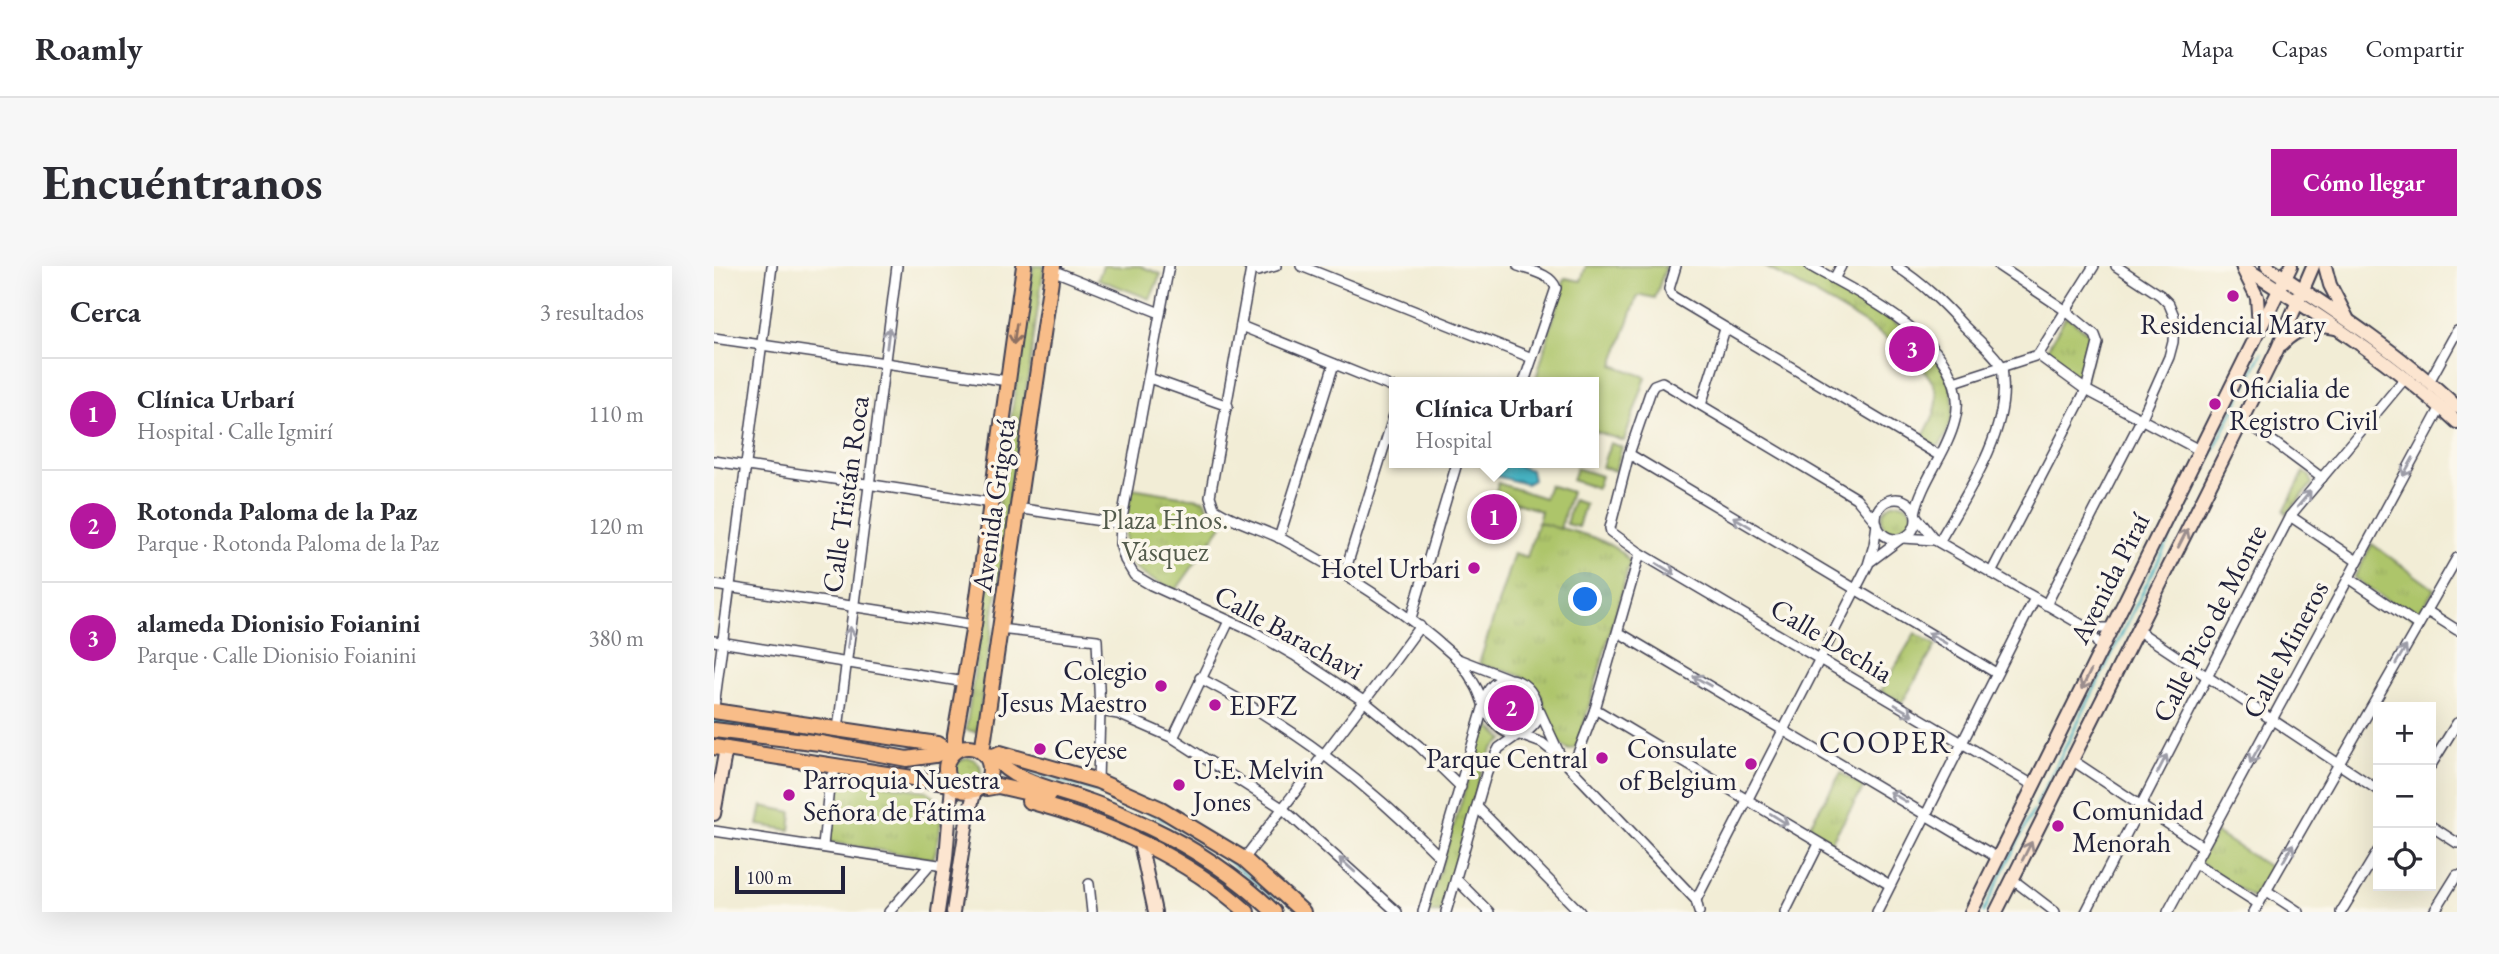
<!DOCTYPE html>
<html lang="es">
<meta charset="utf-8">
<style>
:root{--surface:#fff;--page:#f7f7f7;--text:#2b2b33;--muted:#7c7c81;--line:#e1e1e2;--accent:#b5179e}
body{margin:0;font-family:"EB Garamond",serif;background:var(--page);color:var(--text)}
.controls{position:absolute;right:21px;bottom:21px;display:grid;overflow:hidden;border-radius:0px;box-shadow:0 7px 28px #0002}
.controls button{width:63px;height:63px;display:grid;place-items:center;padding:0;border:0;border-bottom:2px solid var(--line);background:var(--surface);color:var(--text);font:35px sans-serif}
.scale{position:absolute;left:21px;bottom:18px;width:110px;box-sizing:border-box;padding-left:7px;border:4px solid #22223b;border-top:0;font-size:19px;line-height:24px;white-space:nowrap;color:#22223b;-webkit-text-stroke:5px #fbf7ec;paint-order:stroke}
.you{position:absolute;left:872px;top:334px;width:24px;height:24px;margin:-18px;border:5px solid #fff;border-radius:50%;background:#1a73e8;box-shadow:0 0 0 10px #1a73e833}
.badge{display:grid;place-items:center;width:46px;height:46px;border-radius:50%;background:var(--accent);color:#fff;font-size:23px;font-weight:700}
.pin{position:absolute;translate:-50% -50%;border:4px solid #fff;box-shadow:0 2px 7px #0006}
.popup{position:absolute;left:675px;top:111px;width:210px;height:91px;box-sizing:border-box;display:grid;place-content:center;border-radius:0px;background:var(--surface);filter:drop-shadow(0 2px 5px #0005);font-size:23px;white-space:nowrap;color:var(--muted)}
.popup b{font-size:26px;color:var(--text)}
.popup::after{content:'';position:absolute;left:50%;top:100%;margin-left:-14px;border:14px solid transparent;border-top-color:var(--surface)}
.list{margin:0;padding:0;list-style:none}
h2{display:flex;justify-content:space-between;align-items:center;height:91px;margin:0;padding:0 28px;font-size:30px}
h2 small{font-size:23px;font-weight:400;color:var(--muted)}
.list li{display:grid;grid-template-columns:46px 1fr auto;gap:21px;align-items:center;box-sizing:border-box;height:112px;padding:0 28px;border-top:2px solid var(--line)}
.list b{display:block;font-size:26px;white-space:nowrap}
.list p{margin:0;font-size:23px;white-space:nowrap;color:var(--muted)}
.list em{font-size:23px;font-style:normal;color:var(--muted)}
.icon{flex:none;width:38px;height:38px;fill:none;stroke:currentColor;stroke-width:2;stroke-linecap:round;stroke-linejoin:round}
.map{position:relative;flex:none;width:1743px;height:646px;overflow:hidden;border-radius:0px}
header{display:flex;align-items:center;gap:42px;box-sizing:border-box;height:98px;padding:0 35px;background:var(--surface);border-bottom:2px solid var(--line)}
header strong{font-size:33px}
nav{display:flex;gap:38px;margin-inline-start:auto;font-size:24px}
.intro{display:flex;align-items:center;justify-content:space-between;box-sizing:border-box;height:168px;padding:0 42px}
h1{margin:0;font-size:49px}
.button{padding:18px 32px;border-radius:0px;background:var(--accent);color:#fff;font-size:24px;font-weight:700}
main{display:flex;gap:42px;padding:0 42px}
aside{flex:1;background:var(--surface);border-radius:0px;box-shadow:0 7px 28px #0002}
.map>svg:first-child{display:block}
.grass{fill:url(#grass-tufts);stroke:#687453;stroke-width:2}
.pitch{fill:#adc56b;stroke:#687453;stroke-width:2}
.water{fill:url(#water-ripples);stroke:#346a7f;stroke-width:2}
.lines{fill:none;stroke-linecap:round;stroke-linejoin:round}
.stream{stroke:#46b3c3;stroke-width:2.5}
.canal{stroke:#46b3c3;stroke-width:8}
.street-casing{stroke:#414052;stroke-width:12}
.secondary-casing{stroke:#414052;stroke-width:16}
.primary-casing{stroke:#414052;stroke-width:18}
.street{stroke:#fff;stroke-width:9}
.secondary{stroke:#fce5d0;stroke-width:12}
.primary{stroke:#f8bd89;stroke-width:14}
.oneway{stroke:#8d7062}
.oneway2{stroke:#9c9ca7}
.oneway3{stroke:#9a8d8d}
.poi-dot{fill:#b5179e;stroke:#fbf7ec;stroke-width:2.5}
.labels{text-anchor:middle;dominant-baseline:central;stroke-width:7;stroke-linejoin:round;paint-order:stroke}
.poi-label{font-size:28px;fill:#22223b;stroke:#fbf7ec;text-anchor:start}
.street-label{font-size:28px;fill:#22223b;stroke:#fbf7ec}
.park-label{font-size:28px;fill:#535b4c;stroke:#fbf7ec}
.neighbourhood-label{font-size:30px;letter-spacing:2px;fill:#22223b;stroke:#fbf7ec}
</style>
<header>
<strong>Roamly</strong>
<nav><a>Mapa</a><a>Capas</a><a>Compartir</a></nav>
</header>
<div class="intro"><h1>Encuéntranos</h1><a class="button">Cómo llegar</a></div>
<main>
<aside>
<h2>Cerca<small>3 resultados</small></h2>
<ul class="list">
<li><span class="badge">1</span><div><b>Clínica Urbarí</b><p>Hospital · Calle Igmirí</p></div><em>110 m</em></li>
<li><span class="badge">2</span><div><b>Rotonda Paloma de la Paz</b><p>Parque · Rotonda Paloma de la Paz</p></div><em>120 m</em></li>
<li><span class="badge">3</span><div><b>alameda Dionisio Foianini</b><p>Parque · Calle Dionisio Foianini</p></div><em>380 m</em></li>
</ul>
</aside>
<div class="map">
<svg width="1743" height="646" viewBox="0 0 1743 646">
<defs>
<pattern id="grass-tufts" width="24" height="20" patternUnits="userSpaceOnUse" patternTransform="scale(1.75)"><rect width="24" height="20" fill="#adc56b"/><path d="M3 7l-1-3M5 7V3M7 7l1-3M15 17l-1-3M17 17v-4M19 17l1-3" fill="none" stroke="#95a95e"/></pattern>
<pattern id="water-ripples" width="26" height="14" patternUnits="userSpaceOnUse" patternTransform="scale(1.75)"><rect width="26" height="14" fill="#46b3c3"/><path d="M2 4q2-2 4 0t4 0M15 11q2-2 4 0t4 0" fill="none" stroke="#3a91a0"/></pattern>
</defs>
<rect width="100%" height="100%" fill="#fbf7ec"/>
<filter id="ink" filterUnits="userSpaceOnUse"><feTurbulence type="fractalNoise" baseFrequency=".0143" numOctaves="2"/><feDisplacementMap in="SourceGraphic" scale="14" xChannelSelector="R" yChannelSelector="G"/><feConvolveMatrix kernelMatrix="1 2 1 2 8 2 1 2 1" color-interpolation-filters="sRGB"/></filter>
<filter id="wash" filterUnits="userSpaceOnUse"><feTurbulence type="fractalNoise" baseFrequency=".00686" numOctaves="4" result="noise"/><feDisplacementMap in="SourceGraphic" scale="28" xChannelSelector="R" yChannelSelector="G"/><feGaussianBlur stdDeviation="1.57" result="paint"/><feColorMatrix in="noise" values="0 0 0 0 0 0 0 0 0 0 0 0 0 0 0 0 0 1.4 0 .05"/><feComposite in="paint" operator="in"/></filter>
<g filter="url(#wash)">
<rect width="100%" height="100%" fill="#f2edd6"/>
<!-- grass -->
<g class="grass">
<polygon points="319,0 330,0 263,466 252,464"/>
<path d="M1050 0C1060 0 1072 0 1082 0 1095 2 1117 18 1129 25 1183 55 1273 105 1226 179L1219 181 1207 174C1215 159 1227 141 1222 124 1209 82 1088 21 1050 0Z"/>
<polygon points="1352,50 1373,66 1380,79 1370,118 1331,87"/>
<polygon points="1590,206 1596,210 1598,218 1573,248 1570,245"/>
<path d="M418 222 490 234 497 247 512 254 462 324C450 318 436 314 426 306 400 285 414 249 418 222Z"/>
<circle cx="1184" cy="253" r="16"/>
<path d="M824 256C854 265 897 270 916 296L865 475 861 482 855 484C827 470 839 431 814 414 801 405 780 403 765 398L800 287 813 291Z"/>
<polygon points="1658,278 1720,323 1702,354 1640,312"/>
<polygon points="1201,367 1222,379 1188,437 1167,425"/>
<path d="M788 420 800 421 818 439V453C804 471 789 459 777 444 774 433 778 425 788 420Z"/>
<polygon points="770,455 790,474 779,482 773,493 767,488 760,488"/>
<circle cx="254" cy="505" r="13"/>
<polygon points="759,498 764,498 768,505 727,646 713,646"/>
<polygon points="1127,507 1150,521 1117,576 1094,562"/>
<path d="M125 512 213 525C219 529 225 534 227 542 229 552 223 583 219 593L115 576 122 513Z"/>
<polygon points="1502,567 1559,603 1541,633 1485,596"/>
</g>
<!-- pitch -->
<g class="pitch">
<polygon points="389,0 426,0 447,8 436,33 384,13"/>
<polygon points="872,0 952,0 941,32 927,29 923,32 899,99 932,111 910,175 880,165 880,116 821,116 851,12 867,15"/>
<polygon points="896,177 908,181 901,205 888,201"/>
<polygon points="862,202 887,210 883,222 858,214"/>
<polygon points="784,217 830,232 835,219 857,226 846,263 824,256 827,245 781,230"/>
<polygon points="859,234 871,238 864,261 852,258"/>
<polygon points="48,540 78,546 76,564 44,559"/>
</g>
<!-- water -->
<polygon class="water" points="795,197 817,204 819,214 812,218 782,210 785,199"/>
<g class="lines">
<!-- stream -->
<g class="stream">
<path d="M311 506C346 515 381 524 414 537 473 561 528 602 574 646"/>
<polyline points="1322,540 1548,87"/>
<polyline points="1269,646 1319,545"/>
</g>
<!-- canal -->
<polyline class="canal" points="0,456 57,462 196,485"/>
</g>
</g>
<g filter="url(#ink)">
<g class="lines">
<defs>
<g id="street">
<polyline points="455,0 407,258 406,278 411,294 420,309 437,319 540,366 580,389 651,436 705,480 747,521"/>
<polyline points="534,0 544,5 562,0"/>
<polyline points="587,0 818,92"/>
<path d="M804 0C817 5 837 8 842 22L810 116"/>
<polyline points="962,0 955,23 958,30 1226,190"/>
<path d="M1096 0C1146 28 1261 81 1241 154 1233 187 1208 214 1201 247"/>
<path d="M1182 0C1209 17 1229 37 1250 60 1262 72 1278 85 1287 99 1289 103 1289 109 1289 114 1294 169 1251 230 1225 276"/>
<path d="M537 3 496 230 500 242C520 256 546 262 568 273 629 306 687 342 739 389 748 397 755 408 761 419 767 428 768 439 774 448 787 469 807 478 823 455 830 417 782 393 770 435"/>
<polyline points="338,4 446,47"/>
<polyline points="1120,13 1127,0"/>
<polyline points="527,60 680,122"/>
<polyline points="0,72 294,115"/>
<polyline points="1324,89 1372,124 1487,185"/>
<polyline points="435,112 514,140"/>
<polyline points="1240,116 1324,89 1380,0"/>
<polyline points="1715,116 1743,65"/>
<polyline points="987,139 1011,63"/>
<polyline points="1529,153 1608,212"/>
<polyline points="915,188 1282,407"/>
<polyline points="0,195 278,237"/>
<circle cx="1182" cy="253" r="20"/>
<polyline points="303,242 407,258"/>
<polyline points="1202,250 1221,274 1373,362 1387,382"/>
<polyline points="1576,250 1643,295"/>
<polyline points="1162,256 1142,232 948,116 940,119 937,124 915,188 896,262 897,266 926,287 1319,519"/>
<polyline points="565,272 620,98"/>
<polyline points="1189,272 1221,274"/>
<polyline points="1157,295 1185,274"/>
<polyline points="1277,307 1372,124 1384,77 1381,69 1351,44 1285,0"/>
<polyline points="630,309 680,149"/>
<polyline points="1635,312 1704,359"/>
<polyline points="0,319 260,359"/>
<polyline points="1332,339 1427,154 1455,91 1459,76 1460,50 1455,38 1446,29 1402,0"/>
<polyline points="1713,345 1743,364"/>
<polyline points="697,352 743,197"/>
<polyline points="1373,362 1398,362"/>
<polyline points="285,363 383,374 386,445 384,515"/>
<polyline points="1423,364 1664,524"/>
<polyline points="904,366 1284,592"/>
<polyline points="0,375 251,416"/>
<polyline points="744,393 793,412"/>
<path d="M486 412C580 461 651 515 725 590"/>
<polyline points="0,441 58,0"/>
<polyline points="881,443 1176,619"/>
<polyline points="386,445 404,448 459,472 568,542 683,646"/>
<polyline points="826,446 845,487"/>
<polyline points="124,463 183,0"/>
<polyline points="806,469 828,477 847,492 982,634 985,646"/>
<polyline points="459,472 515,355"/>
<polyline points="1358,494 1489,581"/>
<polyline points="755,495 766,494 773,505"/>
<polyline points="1717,499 1743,457"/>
<polyline points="856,500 863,490 881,443 926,287"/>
<polyline points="763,541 866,646"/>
<polyline points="1717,560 1743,577"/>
<polyline points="0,565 231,600"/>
<polyline points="109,580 116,512 124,501"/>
<path d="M530 593C589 515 649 439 706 360"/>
<polyline points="1481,597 1545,638"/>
<polyline points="742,613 775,646"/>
<polyline points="1298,613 1341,646"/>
<polyline points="375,618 378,646"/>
<polyline points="1553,625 1585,646"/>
<polyline points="982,634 1154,299 1160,279 1163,258"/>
<polyline points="175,646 216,599"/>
<polyline points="709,646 770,439"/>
<polyline points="732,646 773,505 785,482 802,470"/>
<polyline points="1071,646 1105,578"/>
<polyline points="1163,646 1321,332"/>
<polyline points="1372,646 1576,250 1692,111"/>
<polyline points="1454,646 1727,141"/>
<polyline points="1540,646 1743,292"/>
<polyline points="1627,646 1664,585"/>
<polyline points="1720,646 1743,609"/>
</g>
<g id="secondary">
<path d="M1528 0C1603 48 1677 95 1743 156"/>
<path d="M1553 0C1618 43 1686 87 1743 141"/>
<polyline points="1611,0 1616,19 1633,52"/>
<polyline points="1529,3 1543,31 1545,61"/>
<path d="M1568 78C1581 63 1602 57 1621 62"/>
<polyline points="0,548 12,482"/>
<polyline points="426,577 441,646"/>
<polyline points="224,646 232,592 238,519"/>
<polyline points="239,646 253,555 261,524"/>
<polyline points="1257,646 1577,0"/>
<polyline points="1282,646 1529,153 1563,84 1599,0"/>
</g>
<g id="primary">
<polyline points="0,445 223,478 238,487"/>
<polyline points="0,464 106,477 193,493 221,489 232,483"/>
<circle cx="254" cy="503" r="22"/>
<polyline points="0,481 237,518"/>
<polyline points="241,484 241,469 260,359 310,0"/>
<polyline points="268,486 339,0"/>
<polyline points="272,489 280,490 286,487 384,515 447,543 530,593 589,646"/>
<path d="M280 490C299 517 341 523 371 534 393 541 414 551 435 561 482 583 523 611 560 646"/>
<polyline points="273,522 284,520 333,531"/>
<path d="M315 535C393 556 473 592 533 646"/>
</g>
</defs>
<!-- street casing -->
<use href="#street" class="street-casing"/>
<!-- secondary casing -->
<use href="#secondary" class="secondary-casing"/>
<!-- primary casing -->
<use href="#primary" class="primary-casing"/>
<!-- street -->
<use href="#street" class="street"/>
<!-- secondary -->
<use href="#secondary" class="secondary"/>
<!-- primary -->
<use href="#primary" class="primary"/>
</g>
<!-- one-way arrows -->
<defs><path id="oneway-shaft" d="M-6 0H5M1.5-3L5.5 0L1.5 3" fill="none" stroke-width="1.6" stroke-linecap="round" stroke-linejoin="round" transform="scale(1.75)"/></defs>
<use class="oneway" href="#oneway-shaft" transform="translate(301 68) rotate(98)"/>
<g class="oneway2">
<use href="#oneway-shaft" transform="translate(174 72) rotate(-83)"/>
<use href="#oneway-shaft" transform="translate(1694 201) rotate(119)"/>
<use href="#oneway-shaft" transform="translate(1590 233) rotate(-50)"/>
<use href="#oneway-shaft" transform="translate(1028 256) rotate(-149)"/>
<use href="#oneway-shaft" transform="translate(952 303) rotate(31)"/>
<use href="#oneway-shaft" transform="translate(135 371) rotate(-82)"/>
<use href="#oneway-shaft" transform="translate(1223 372) rotate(-149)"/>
<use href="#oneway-shaft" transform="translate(1687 389) rotate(-60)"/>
<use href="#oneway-shaft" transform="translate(988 415) rotate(-150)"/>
<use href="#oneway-shaft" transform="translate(1190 444) rotate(31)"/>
<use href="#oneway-shaft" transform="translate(1541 488) rotate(119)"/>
<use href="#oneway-shaft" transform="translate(1448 498) rotate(-63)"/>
<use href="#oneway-shaft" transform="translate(1184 531) rotate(-149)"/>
<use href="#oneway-shaft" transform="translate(1065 553) rotate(32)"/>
<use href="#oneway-shaft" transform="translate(1574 587) rotate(-61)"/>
<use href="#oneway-shaft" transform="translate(633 599) rotate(-138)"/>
</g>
<g class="oneway3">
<use href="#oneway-shaft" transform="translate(1469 272) rotate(-63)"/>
<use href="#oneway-shaft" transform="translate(1372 414) rotate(116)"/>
<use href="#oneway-shaft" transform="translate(1313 585) rotate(-63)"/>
</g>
</g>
<!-- markers -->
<g class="poi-dot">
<circle cx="1519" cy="30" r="7"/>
<circle cx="1501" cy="138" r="7"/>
<circle cx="760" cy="302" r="7"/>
<circle cx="447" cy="420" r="7"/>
<circle cx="501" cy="439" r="7"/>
<circle cx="326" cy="483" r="7"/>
<circle cx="888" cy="492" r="7"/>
<circle cx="1037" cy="498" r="7"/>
<circle cx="465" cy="519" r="7"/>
<circle cx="75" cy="529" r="7"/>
<circle cx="1344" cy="560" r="7"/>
</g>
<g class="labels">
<!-- poi labels -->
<g class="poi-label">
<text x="1519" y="58" text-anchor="middle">Residencial Mary</text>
<text x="1515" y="122">Oficialia de<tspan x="1515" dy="32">Registro Civil</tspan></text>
<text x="746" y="302" text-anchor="end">Hotel Urbari</text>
<text x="433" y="404" text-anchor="end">Colegio<tspan x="433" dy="32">Jesus Maestro</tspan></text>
<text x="515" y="439">EDFZ</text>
<text x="1023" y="482" text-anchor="end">Consulate<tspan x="1023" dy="32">of Belgium</tspan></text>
<text x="340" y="483">Ceyese</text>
<text x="874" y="492" text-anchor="end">Parque Central</text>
<text x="479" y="503">U.E. Melvin<tspan x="479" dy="32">Jones</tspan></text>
<text x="89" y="513">Parroquia Nuestra<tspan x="89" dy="32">Señora de Fátima</tspan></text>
<text x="1358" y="544">Comunidad<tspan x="1358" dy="32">Menorah</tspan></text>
</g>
<!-- street labels -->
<g class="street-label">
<text transform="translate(131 228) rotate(-82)">Calle Tristán Roca</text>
<text transform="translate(279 239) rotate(-82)">Avenida Grigotá</text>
<text transform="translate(1395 312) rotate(-63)">Avenida Piraí</text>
<text transform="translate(1495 357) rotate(-63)">Calle Pico de Monte</text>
<text transform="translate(575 366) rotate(29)">Calle Barachavi</text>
<text transform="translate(1118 374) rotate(31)">Calle Dechia</text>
<text transform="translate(1571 383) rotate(-62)">Calle Mineros</text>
</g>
<!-- park labels -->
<g class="park-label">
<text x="451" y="253">Plaza Hnos.<tspan x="451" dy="32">Vásquez</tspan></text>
</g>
<!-- neighbourhood labels -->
<g class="neighbourhood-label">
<text x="1172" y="476">COOPER</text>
</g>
</g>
</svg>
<div class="controls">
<button>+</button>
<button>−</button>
<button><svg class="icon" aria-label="locate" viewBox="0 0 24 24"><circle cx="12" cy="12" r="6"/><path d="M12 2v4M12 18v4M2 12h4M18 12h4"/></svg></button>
</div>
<div class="scale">100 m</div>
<div class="you"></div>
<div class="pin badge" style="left:780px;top:251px">1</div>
<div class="popup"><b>Clínica Urbarí</b>Hospital</div>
<div class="pin badge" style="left:797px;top:442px">2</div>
<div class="pin badge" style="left:1198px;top:83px">3</div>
</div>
</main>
